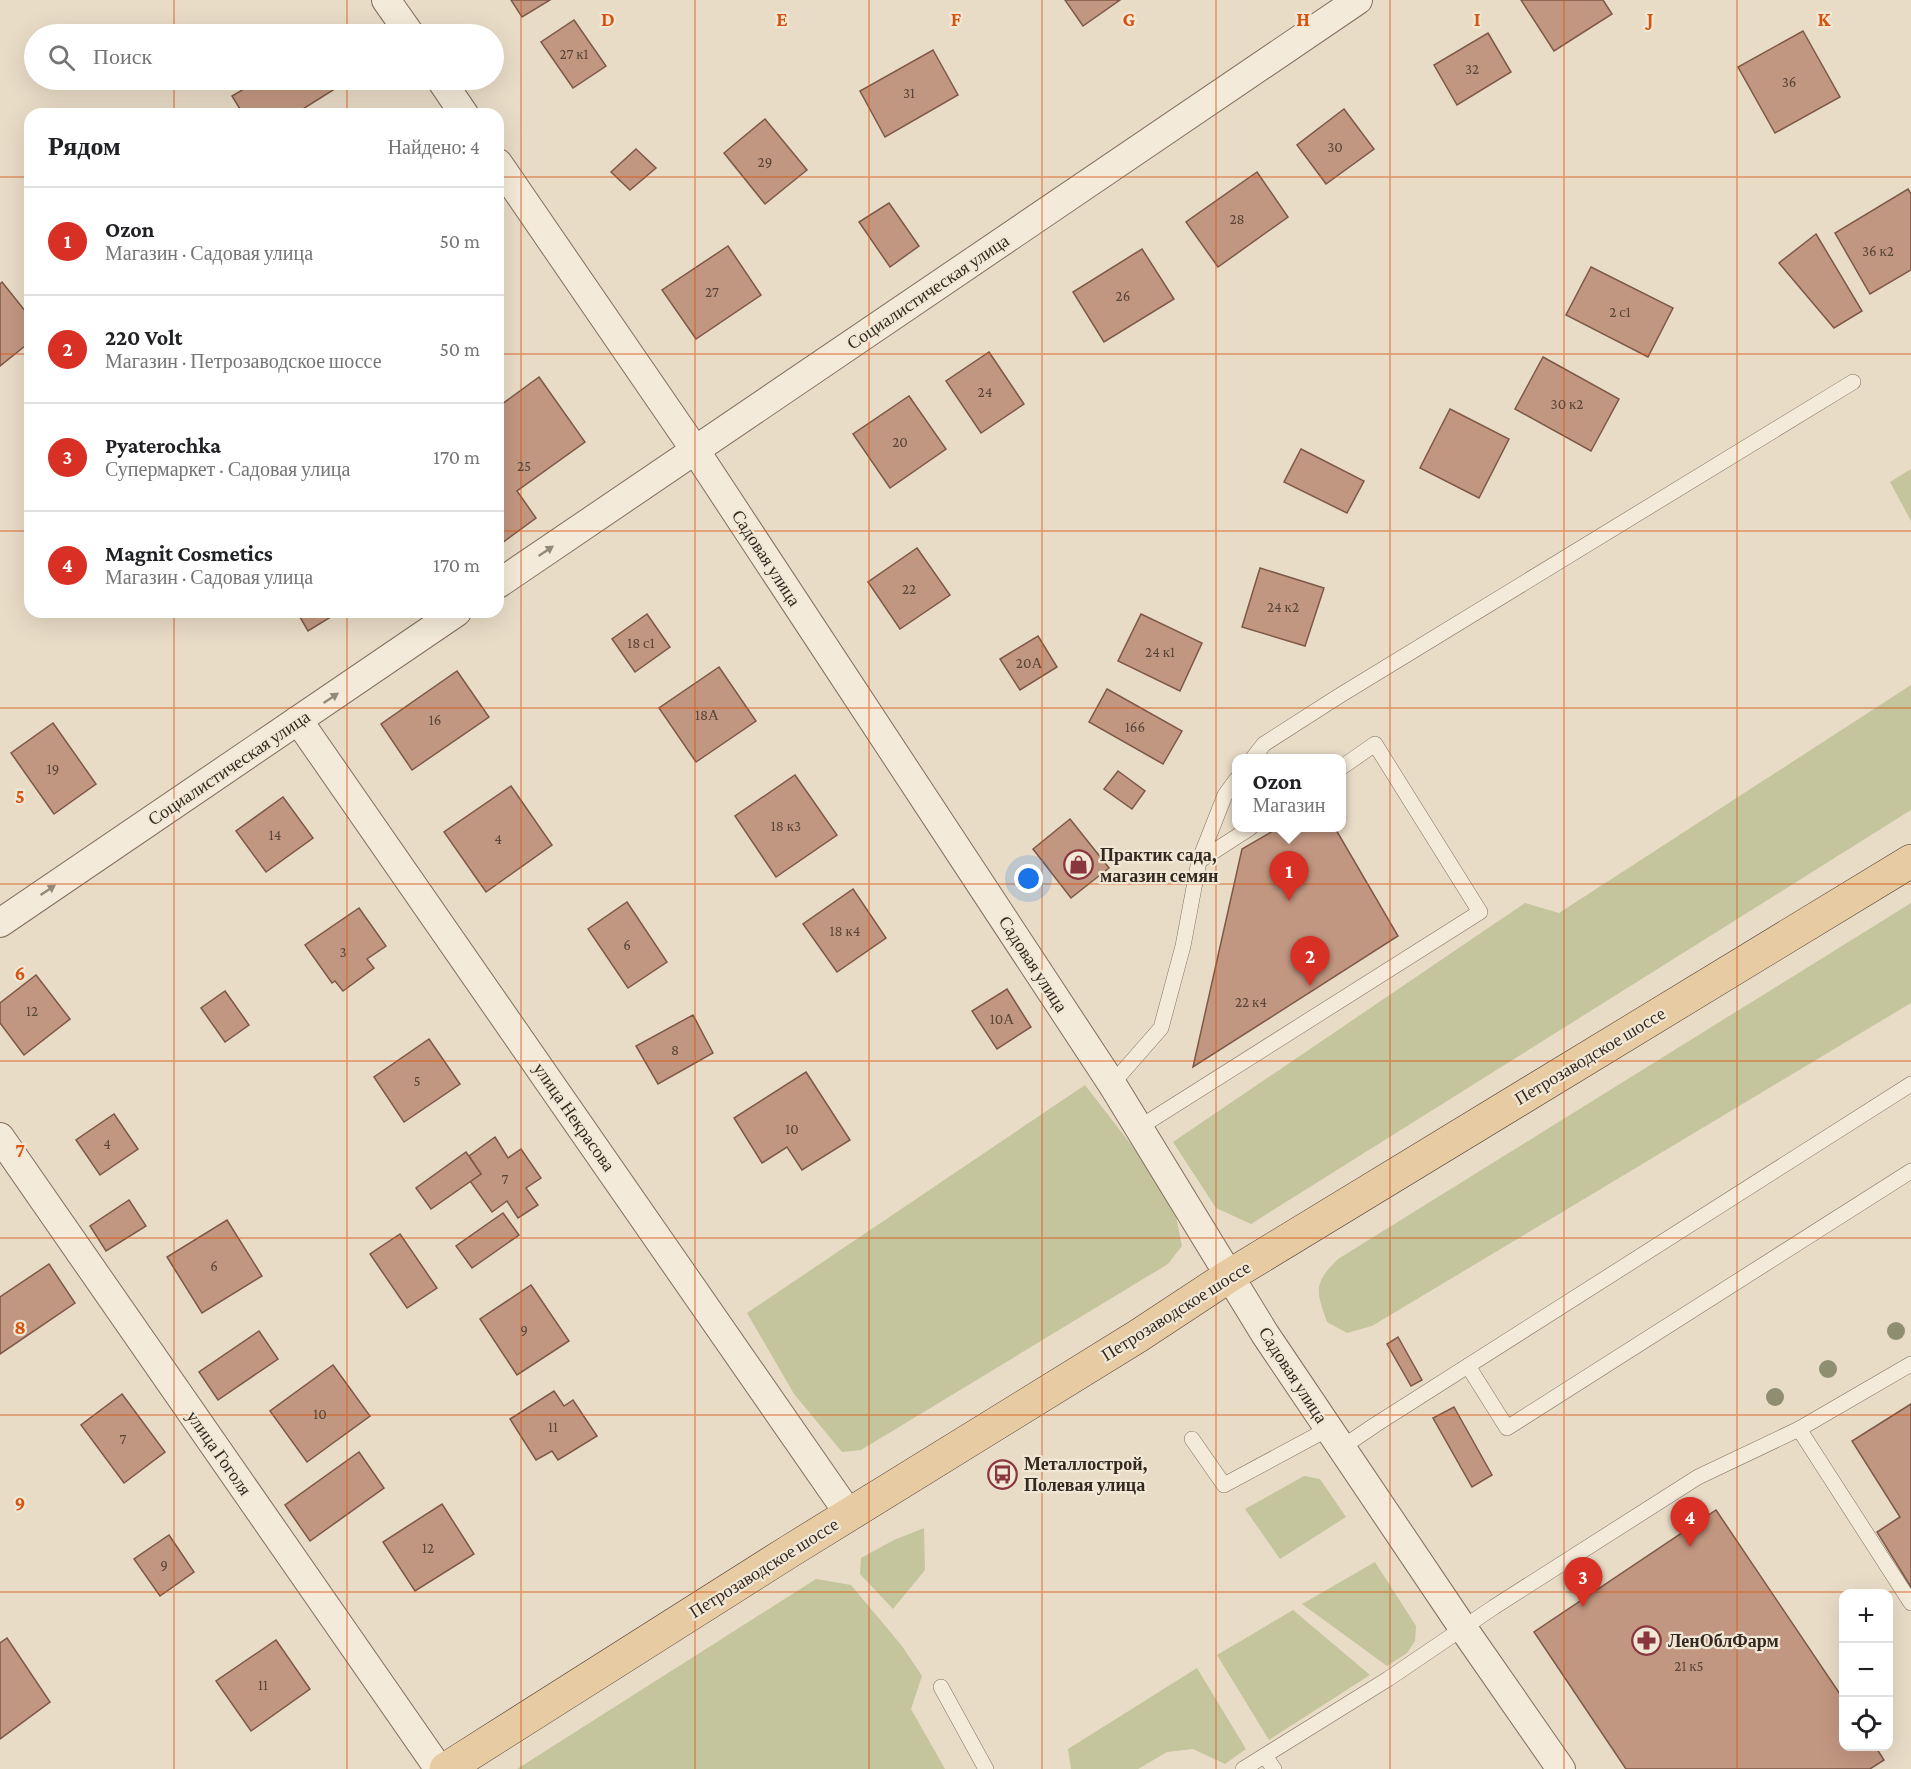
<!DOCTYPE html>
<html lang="ru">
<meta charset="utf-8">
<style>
:root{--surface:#fff;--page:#f6f6f6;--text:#202124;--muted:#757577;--line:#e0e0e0;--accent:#d93025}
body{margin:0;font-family:"Crimson Pro",serif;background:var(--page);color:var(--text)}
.controls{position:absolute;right:18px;bottom:18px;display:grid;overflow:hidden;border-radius:12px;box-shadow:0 6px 24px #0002}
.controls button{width:54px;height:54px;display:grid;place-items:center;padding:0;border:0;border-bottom:2px solid var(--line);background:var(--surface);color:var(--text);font:30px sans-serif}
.you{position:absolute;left:1029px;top:879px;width:21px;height:21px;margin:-15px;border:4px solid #fff;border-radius:50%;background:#1a73e8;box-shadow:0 0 0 9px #1a73e833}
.badge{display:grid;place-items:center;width:39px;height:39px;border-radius:50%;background:var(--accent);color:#fff;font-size:20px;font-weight:700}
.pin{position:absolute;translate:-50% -50px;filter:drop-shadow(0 2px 3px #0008)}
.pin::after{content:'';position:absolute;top:32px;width:21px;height:18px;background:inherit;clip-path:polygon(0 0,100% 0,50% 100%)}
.popup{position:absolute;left:1232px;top:754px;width:114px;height:78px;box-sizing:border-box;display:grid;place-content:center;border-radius:12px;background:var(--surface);filter:drop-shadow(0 2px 4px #0005);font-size:20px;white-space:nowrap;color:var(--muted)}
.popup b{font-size:22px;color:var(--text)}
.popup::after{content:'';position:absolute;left:50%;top:100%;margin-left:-12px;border:12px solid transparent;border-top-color:var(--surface)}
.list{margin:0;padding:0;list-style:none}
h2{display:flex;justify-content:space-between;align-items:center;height:78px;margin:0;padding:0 24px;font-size:26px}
h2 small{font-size:20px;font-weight:400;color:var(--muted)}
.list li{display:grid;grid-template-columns:39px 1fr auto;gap:18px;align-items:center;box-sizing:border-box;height:108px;padding:0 24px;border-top:2px solid var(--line)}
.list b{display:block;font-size:22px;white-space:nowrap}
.list p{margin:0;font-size:20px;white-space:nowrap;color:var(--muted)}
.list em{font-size:20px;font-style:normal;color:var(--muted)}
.icon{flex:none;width:33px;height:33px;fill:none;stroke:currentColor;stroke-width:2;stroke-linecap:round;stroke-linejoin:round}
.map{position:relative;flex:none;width:1911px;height:1769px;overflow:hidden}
.search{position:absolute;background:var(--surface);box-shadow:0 6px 24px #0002;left:24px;top:24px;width:480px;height:66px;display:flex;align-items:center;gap:15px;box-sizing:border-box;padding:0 21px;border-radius:33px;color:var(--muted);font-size:22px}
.panel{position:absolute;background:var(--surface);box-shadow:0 6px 24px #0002;left:24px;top:108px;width:480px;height:510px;border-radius:18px}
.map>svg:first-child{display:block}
.green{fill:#c4c59c}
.building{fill:#c29781;stroke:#7e5847;stroke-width:1.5}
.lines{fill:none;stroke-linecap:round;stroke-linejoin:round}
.service-casing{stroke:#826e5e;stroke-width:16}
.minor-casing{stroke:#826e5e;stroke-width:30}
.primary-casing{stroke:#503d32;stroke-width:34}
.service{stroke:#f4ead9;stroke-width:15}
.minor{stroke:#f4ead9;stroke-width:28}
.primary{stroke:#e7cca3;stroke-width:33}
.tree{fill:#908e70}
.oneway{fill:#94897c}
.grid{fill:none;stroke:#d6540e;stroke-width:1.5;stroke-opacity:0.55}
.labels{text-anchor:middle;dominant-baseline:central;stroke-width:4.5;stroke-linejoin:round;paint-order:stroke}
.number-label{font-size:15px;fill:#584438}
.street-label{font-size:18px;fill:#342820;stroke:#f1e7d5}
.poi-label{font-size:18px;font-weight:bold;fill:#342820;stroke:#f1e7d5;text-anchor:start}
.grid-label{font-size:20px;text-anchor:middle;font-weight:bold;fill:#d6540e;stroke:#f1e7d5;stroke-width:4.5;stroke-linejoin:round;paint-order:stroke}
</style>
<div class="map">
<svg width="1911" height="1769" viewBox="0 0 1911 1769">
<rect width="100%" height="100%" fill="#e9dcc7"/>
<!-- green -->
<g class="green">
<polygon points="1911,469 1911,521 1890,482"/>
<polygon points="1911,685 1911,810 1251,1224 1216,1208 1173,1142 1525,903 1559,913"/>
<path d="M1911 903V1003L1372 1326 1347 1333 1327 1322C1316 1290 1313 1284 1338 1259Z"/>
<polygon points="1085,1085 1140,1156 1176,1217 1182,1246 1168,1264 861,1450 842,1452 794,1394 747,1313"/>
<polygon points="1304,1476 1320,1479 1346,1517 1280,1559 1245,1509"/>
<polygon points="924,1528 925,1570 893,1609 860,1574 861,1558 894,1540"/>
<polygon points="1375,1562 1416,1626 1415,1641 1407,1653 1387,1666 1302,1604"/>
<polygon points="816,1579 851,1585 902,1646 922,1676 911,1709 945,1769 517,1769"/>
<polygon points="1293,1610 1370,1675 1269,1740 1217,1655"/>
<polygon points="1197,1668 1246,1749 1225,1764 1193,1749 1167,1752 1138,1769 1071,1769 1068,1749"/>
</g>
<!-- building -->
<g class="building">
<polygon points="511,0 550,0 522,17"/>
<polygon points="1065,0 1120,0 1083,26"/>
<polygon points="1521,0 1603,0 1612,14 1554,51"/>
<polygon points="574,20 606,66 573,88 541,42"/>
<polygon points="1803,31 1840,97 1775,133 1738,67"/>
<polygon points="1488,33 1511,72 1457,105 1434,65"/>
<polygon points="933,50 958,95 885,137 860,91"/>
<polygon points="259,80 349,80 295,114 243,114 232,96"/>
<polygon points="1344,109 1374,149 1326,184 1297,145"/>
<polygon points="765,119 807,170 765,204 724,153"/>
<polygon points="636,149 656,168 630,190 611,172"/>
<polygon points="1257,172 1288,217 1218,267 1186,222"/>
<polygon points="1908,189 1911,194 1911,270 1870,294 1835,233"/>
<polygon points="889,203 919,246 890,267 859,222"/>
<polygon points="1816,234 1862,311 1834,328 1779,263"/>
<polygon points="728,246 761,295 696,339 662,290"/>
<polygon points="1142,249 1174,299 1104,342 1073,292"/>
<polygon points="1591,267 1673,308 1648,357 1566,315"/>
<polygon points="2,282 30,317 30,342 0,366 0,284"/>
<polygon points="989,352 1024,404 981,433 946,381"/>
<polygon points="1543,357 1619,399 1591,451 1515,409"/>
<polygon points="539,377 585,442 517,491 536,518 498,546 498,407"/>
<polygon points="909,396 946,449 890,488 853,434"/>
<polygon points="1450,409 1509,439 1479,498 1420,468"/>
<polygon points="1301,449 1364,481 1347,513 1284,482"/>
<polygon points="917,548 950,595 900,629 868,582"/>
<polygon points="1260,568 1324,588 1305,646 1242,627"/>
<polygon points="297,612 339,612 308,631"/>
<polygon points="647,614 670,647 635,672 612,639"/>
<polygon points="1141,614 1202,643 1180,691 1118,661"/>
<polygon points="1038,636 1057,667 1020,690 1000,659"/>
<polygon points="719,667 756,721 696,762 659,708"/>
<polygon points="457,671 489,717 412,770 381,724"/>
<polygon points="1107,689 1182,731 1163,764 1089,722"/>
<polygon points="53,723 96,784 54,814 11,753"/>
<polygon points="1118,771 1145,791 1132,809 1104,789"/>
<polygon points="795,775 837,835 776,877 735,816"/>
<polygon points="511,786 552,845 486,892 444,832"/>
<polygon points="283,797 313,838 266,872 236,831"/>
<polygon points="1070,819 1109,868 1071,898 1033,849"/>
<polygon points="1278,828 1335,828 1398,936 1193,1067 1242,849"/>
<polygon points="853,889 886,938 837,972 803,924"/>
<polygon points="627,902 667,962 628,988 588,929"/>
<polygon points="359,908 386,946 367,959 374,968 343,991 335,981 332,983 305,945"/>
<polygon points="36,975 70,1019 24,1055 0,1023 0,1003"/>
<polygon points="1007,989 1031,1027 997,1049 972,1011"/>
<polygon points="225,991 249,1025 225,1042 201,1008"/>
<polygon points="693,1015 713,1053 658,1084 636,1046"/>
<polygon points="429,1039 460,1084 404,1122 374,1077"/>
<polygon points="806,1072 850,1140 802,1170 787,1147 762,1163 734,1118"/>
<polygon points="114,1114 138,1149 100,1175 76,1140"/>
<polygon points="495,1137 508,1158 521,1149 541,1178 526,1188 538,1205 518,1218 507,1201 492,1212 470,1181 481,1174 469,1156"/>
<polygon points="466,1152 481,1174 431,1209 416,1188"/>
<polygon points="129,1200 146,1226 106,1251 90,1226"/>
<polygon points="503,1213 519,1235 472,1268 456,1246"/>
<polygon points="227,1220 262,1276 202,1313 167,1257"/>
<polygon points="400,1234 437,1288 407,1308 370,1254"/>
<polygon points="49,1264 75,1303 0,1354 0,1297"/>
<polygon points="531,1285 569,1341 517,1375 480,1319"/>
<polygon points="259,1331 278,1359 218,1400 199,1372"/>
<polygon points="1398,1337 1422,1380 1411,1386 1387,1344"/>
<polygon points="333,1365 370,1416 307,1462 270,1411"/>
<polygon points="554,1391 564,1406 573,1400 597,1436 558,1460 552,1451 536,1460 510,1419"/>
<polygon points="122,1394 165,1452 124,1483 81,1425"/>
<polygon points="1911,1404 1911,1587 1877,1532 1900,1517 1852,1441"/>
<polygon points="1454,1407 1492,1475 1472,1487 1433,1418"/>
<polygon points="359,1452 384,1488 310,1541 285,1505"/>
<polygon points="442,1504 474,1554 415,1591 383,1542"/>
<polygon points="1716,1510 1844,1700 1844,1746 1875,1746 1884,1760 1870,1769 1626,1769 1534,1632"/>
<polygon points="169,1535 194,1572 160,1596 134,1559"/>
<polygon points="7,1638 50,1702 0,1739 0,1643"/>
<polygon points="276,1640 310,1689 251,1731 216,1681"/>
</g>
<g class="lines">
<defs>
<g id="service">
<polyline points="1253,758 1264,744 1339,696 1853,382"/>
<polyline points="1199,861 1250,828"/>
<polyline points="1112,1084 1161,1028 1183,946 1199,861 1225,795 1236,780"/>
<polyline points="1140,1127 1480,912 1375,744 1342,767"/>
<polyline points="1468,1366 1507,1428 1911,1171"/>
<polyline points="1799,1429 1911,1603"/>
<polyline points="1192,1439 1224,1485 1328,1429"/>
<polyline points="1341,1448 1375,1425 1911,1084"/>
<polyline points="941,1687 986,1769"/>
<polyline points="1265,1756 1274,1769"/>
<polyline points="1243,1769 1388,1679 1494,1607 1698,1477 1799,1429 1911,1364"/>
</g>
<g id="minor">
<polyline points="386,0 410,34"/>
<polyline points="441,80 464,114"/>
<polyline points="498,163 695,450 1112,1084 1265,1334 1463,1628 1561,1769"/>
<polyline points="498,584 1358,0"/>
<polyline points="298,720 849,1514"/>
<polyline points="0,923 457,612"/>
<polyline points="0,1137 439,1769"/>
</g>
<polyline id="primary" points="446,1769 790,1551 1138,1336 1229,1276 1911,861"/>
</defs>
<!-- service casing -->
<use href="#service" class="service-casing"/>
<!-- minor casing -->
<use href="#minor" class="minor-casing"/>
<!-- primary casing -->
<use href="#primary" class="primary-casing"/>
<!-- service -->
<use href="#service" class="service"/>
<!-- minor -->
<use href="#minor" class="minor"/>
<!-- primary -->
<use href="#primary" class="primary"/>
</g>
<!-- trees -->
<g class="tree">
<circle cx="1896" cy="1331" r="9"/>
<circle cx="1828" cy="1369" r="9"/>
<circle cx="1775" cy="1397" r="9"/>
</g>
<!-- one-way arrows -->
<defs><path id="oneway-solid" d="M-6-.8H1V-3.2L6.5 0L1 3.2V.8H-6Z" transform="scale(1.5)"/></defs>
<g class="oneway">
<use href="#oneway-solid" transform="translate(546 551) rotate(-34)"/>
<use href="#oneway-solid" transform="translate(331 698) rotate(-34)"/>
<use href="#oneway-solid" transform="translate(48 890) rotate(-34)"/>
</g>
<!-- grid -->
<path class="grid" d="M174 0V34M347 0V34M521 0V1769M695 0V1769M869 0V1769M1042 0V1769M1216 0V1769M1390 0V1769M1564 0V1769M1737 0V1769M174 80V114M347 80V114M0 177H30M498 177H1911M0 354H30M498 354H1911M0 531H30M498 531H1911M174 612V1769M347 612V1769M0 708H1911M0 884H1911M0 1061H1911M0 1238H1911M0 1415H1911M0 1592H1911"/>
<!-- icons -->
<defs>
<symbol id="shop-ring" viewBox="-11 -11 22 22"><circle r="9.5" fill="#f1e7d5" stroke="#89363e" stroke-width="1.5"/><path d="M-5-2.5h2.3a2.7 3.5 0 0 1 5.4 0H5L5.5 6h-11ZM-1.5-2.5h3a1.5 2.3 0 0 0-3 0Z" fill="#89363e"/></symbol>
<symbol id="bus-ring" viewBox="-11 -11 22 22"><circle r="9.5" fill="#f1e7d5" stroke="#89363e" stroke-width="1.5"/><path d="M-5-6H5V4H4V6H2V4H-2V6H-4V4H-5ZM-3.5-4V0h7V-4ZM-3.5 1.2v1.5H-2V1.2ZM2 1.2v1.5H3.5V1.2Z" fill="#89363e"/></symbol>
<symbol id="pharmacy-ring" viewBox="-11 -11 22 22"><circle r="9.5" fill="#f1e7d5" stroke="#89363e" stroke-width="1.5"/><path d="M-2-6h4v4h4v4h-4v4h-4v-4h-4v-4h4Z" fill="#89363e"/></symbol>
</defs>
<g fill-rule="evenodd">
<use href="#shop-ring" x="1062" y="848" width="33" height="33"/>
<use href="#bus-ring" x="986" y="1458" width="33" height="33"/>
<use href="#pharmacy-ring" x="1630" y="1624" width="33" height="33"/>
</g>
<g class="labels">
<!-- number labels -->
<g class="number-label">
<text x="574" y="54">27 к1</text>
<text x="1472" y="69">32</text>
<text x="1789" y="82">36</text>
<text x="909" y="93">31</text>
<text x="1335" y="147">30</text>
<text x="765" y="162">29</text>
<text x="1237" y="219">28</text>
<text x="1878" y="251">36 к2</text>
<text x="712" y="292">27</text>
<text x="1123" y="296">26</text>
<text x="1620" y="312">2 с1</text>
<text x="985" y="392">24</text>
<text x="1567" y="404">30 к2</text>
<text x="900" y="442">20</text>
<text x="524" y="466">25</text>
<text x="909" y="589">22</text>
<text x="1283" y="607">24 к2</text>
<text x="641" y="643">18 с1</text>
<text x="1160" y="652">24 к1</text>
<text x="1029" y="663">20А</text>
<text x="707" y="715">18А</text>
<text x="435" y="720">16</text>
<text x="1135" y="727">166</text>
<text x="53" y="769">19</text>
<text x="786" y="826">18 к3</text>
<text x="275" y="835">14</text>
<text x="498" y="839">4</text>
<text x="845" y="931">18 к4</text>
<text x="627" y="945">6</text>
<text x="343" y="952">3</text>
<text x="1251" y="1002">22 к4</text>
<text x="32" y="1011">12</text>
<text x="1002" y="1019">10А</text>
<text x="675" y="1050">8</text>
<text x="417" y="1081">5</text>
<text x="792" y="1129">10</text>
<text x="107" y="1144">4</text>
<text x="505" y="1179">7</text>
<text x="214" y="1266">6</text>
<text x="524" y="1330">9</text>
<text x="320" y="1414">10</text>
<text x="553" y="1427">11</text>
<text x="123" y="1439">7</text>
<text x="428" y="1548">12</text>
<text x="164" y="1565">9</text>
<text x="1689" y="1666">21 к5</text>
<text x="263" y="1685">11</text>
</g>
<!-- street labels -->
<g class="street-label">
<text transform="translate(928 292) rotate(-34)">Социалистическая улица</text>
<text transform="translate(766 558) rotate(57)">Садовая улица</text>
<text transform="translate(229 768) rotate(-34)">Социалистическая улица</text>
<text transform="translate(1033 964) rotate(57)">Садовая улица</text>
<text transform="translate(1590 1056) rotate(-31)">Петрозаводское шоссе</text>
<text transform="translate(574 1117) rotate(55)">улица Некрасова</text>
<text transform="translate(1176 1311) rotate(-32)">Петрозаводское шоссе</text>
<text transform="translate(1293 1375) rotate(57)">Садовая улица</text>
<text transform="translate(219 1453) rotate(55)">улица Гоголя</text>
<text transform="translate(764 1568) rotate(-32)">Петрозаводское шоссе</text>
</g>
<!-- poi labels -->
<g class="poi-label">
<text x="1100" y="855">Практик сада,<tspan x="1100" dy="21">магазин семян</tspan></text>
<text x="1024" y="1464">Металлострой,<tspan x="1024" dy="21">Полевая улица</tspan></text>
<text x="1668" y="1641">ЛенОблФарм</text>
</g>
</g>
<g class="grid-label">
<text x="608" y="26">D</text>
<text x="782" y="26">E</text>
<text x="956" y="26">F</text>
<text x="1129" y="26">G</text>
<text x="1303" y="26">H</text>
<text x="1477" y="26">I</text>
<text x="1650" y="26">J</text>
<text x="1824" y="26">K</text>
<text x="20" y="803">5</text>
<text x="20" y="980">6</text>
<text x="20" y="1157">7</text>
<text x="20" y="1334">8</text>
<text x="20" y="1510">9</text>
</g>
</svg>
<div class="controls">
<button>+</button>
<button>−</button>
<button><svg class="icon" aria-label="locate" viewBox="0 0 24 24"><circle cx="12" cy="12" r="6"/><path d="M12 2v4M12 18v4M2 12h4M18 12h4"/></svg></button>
</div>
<div class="you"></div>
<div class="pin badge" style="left:1289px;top:901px">1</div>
<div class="popup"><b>Ozon</b>Магазин</div>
<div class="pin badge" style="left:1310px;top:986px">2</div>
<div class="pin badge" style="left:1583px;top:1607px">3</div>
<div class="pin badge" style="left:1690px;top:1547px">4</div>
<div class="search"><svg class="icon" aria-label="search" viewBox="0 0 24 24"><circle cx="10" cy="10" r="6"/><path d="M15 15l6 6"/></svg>Поиск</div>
<section class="panel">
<h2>Рядом<small>Найдено: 4</small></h2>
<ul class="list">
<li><span class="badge">1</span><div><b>Ozon</b><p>Магазин · Садовая улица</p></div><em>50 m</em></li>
<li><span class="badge">2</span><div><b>220 Volt</b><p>Магазин · Петрозаводское шоссе</p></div><em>50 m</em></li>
<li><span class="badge">3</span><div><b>Pyaterochka</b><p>Супермаркет · Садовая улица</p></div><em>170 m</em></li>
<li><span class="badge">4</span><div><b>Magnit Cosmetics</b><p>Магазин · Садовая улица</p></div><em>170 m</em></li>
</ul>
</section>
</div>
